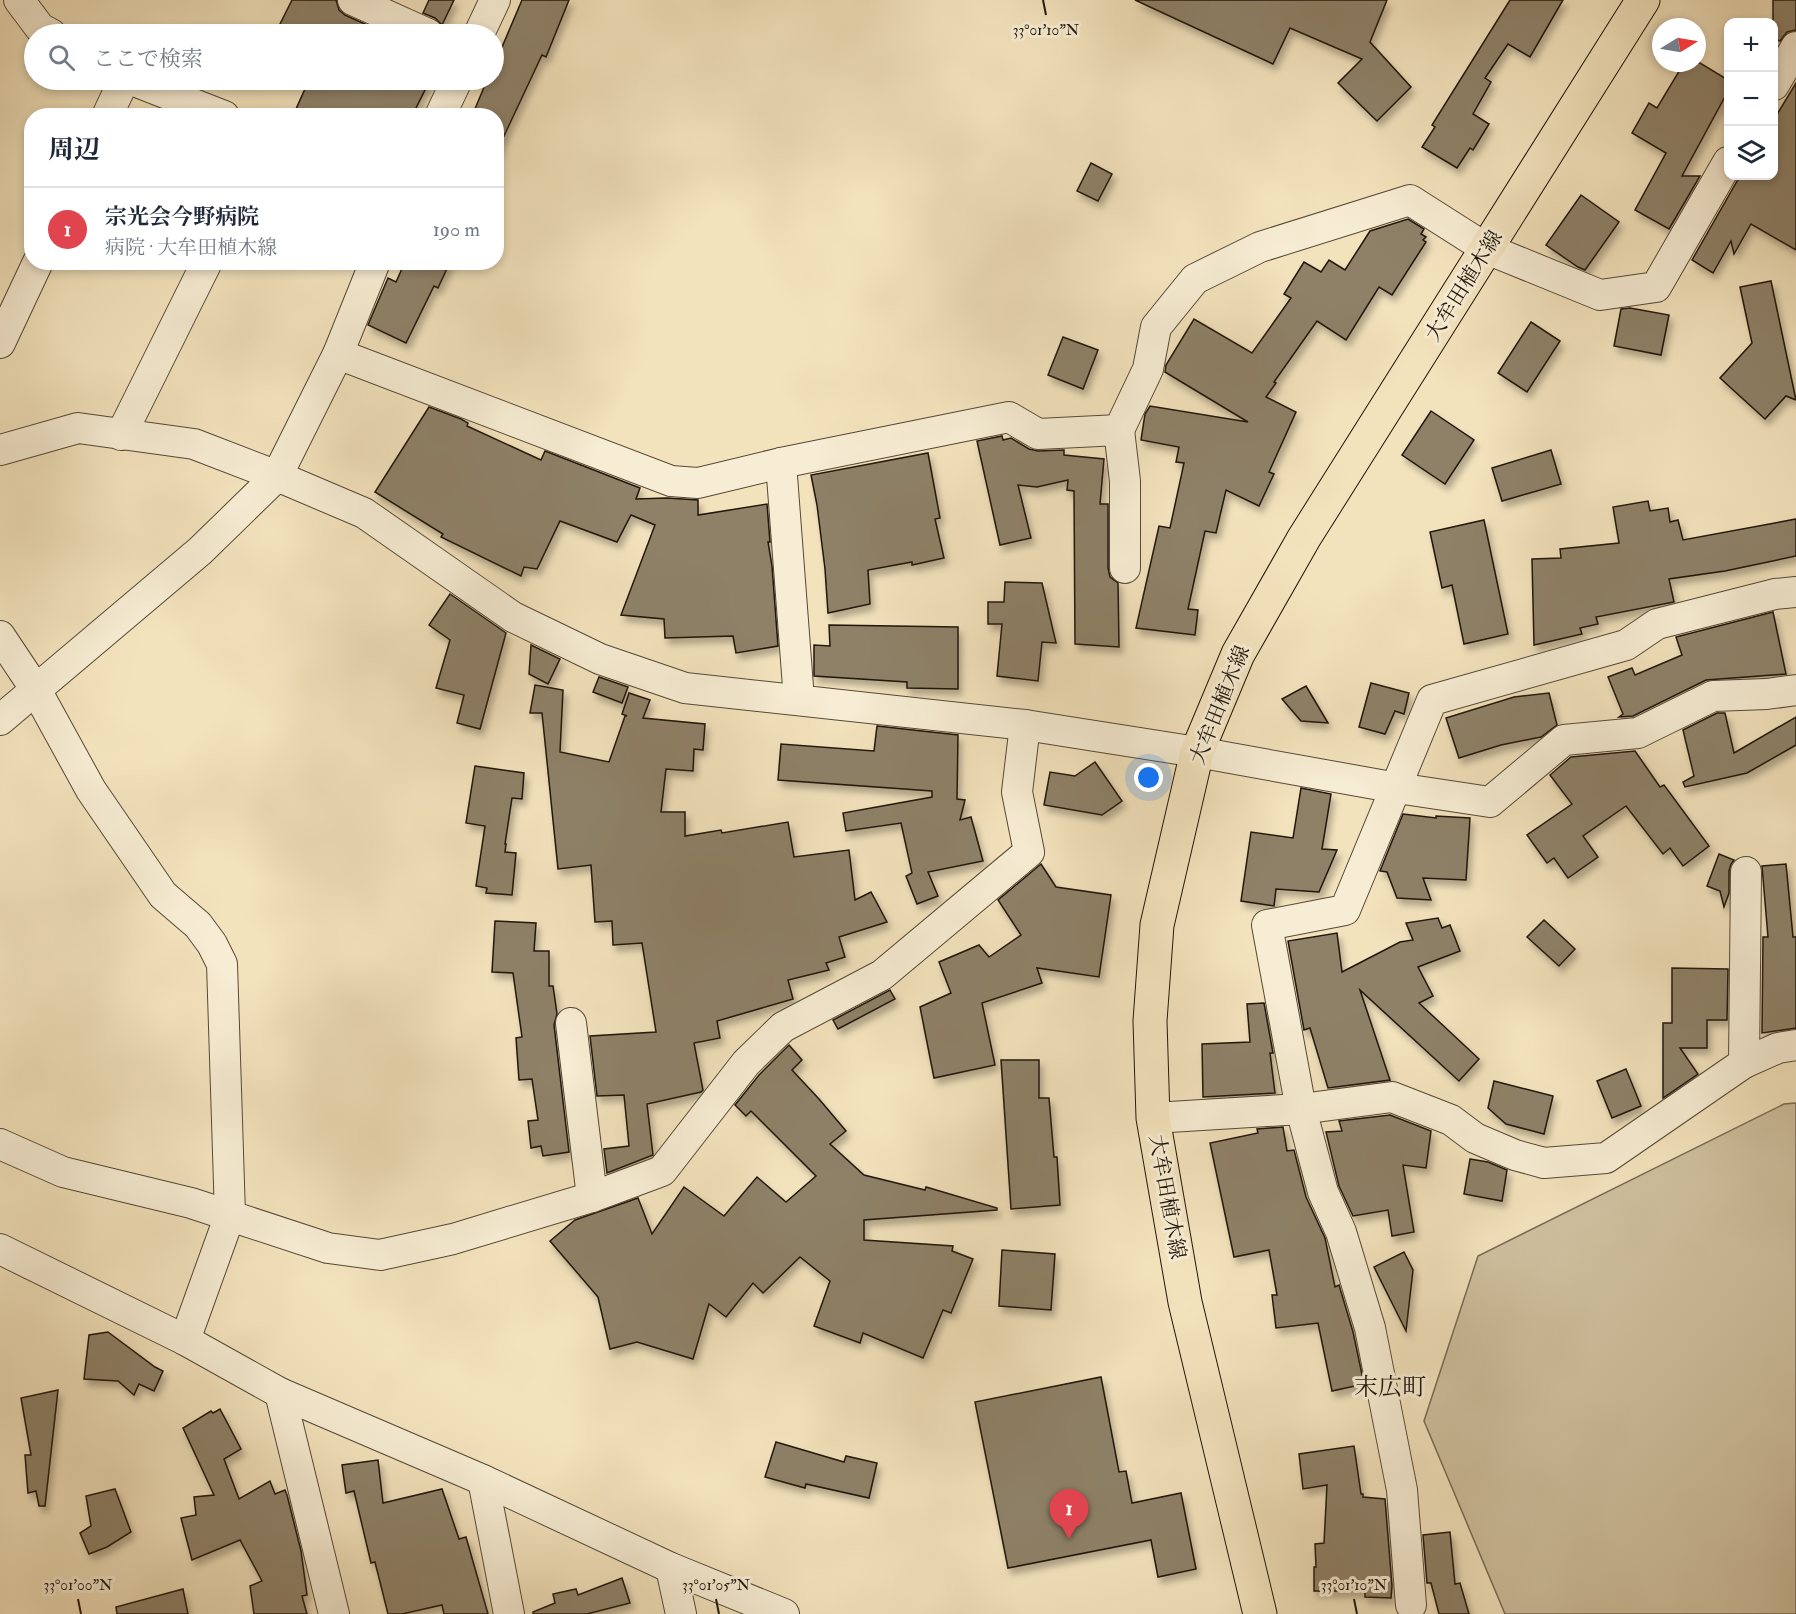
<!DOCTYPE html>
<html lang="ja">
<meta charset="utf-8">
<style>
:root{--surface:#fff;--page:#f6f6f7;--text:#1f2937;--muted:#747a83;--line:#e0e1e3;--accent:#8f2418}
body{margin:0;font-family:"IM FELL Double Pica","Noto Serif JP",serif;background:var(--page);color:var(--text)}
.controls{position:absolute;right:18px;top:18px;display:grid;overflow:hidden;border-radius:12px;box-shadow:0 3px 9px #0003}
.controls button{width:54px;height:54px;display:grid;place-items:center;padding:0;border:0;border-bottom:2px solid var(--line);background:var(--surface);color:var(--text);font:30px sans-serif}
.compass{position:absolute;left:1652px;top:18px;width:54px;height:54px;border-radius:50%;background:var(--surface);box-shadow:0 3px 9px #0003;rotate:79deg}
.you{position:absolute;left:1149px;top:778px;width:21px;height:21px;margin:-15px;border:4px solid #fff;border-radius:50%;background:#1a73e8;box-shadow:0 0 0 9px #1a73e833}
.badge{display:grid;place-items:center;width:39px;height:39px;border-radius:50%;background:var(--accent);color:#fff;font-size:20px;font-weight:700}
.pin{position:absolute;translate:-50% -50px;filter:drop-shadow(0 2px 3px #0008)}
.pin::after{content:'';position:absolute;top:32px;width:21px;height:18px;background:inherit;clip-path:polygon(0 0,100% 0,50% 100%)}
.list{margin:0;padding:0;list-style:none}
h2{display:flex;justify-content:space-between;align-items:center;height:78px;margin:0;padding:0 24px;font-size:26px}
h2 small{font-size:20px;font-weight:400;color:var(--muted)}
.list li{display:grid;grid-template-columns:39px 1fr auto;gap:18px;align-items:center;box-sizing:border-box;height:84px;padding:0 24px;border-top:2px solid var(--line)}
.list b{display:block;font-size:22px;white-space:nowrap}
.list p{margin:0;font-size:20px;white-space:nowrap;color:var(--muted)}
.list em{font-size:20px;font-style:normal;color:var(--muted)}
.icon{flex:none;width:33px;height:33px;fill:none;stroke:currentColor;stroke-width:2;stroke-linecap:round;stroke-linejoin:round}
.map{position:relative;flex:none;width:1796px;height:1614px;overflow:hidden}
.search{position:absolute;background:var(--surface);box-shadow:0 3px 9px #0003;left:24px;top:24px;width:480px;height:66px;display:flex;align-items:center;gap:15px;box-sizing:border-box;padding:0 21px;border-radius:33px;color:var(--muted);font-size:22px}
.panel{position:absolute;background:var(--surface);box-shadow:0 3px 9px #0003;left:24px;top:108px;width:480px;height:162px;border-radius:24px}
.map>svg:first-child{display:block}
.green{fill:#cfc09f;stroke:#786b54;stroke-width:1.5}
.building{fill:#8e8167;stroke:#20160a;stroke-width:1.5;filter:url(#shadow)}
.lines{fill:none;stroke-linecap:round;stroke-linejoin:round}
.minor-casing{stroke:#554937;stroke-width:32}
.primary-casing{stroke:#20160a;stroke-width:35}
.minor{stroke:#f7edd4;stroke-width:30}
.primary{stroke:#f3e3bd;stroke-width:33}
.ticks{fill:none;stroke:#20160a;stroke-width:2}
.labels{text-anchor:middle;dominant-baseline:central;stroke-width:6;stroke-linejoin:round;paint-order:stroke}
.street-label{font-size:21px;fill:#20160a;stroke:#f7edd4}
.quarter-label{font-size:24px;fill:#20160a;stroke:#f7edd4}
.ticks-label{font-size:15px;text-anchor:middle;fill:#20160a;stroke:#f7edd4;stroke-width:6;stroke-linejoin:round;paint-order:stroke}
</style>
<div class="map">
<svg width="1796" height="1614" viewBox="0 0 1796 1614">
<defs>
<filter id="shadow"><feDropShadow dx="3.5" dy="6" stdDeviation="3" flood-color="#0004"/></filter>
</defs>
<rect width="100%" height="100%" fill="#f3e3bd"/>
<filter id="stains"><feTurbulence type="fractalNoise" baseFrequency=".00333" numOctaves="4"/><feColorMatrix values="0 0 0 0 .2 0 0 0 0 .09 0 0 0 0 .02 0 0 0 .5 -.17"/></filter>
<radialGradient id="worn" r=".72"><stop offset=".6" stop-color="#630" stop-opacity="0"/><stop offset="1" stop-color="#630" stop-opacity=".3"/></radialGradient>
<!-- green -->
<polygon class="green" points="1796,1103 1796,1614 1505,1614 1424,1421 1478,1256 1784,1104"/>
<!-- building -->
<g class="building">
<polygon points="292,0 336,0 339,10 345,15 387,34 275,34"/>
<polygon points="429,0 454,0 442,25 435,18 423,13"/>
<polygon points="522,0 569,0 546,57 542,55 496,153 496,116 472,116 487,80 494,80 494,66"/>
<polygon points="1135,0 1387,0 1370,42 1411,87 1377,121 1338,83 1362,59 1290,28 1273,64"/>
<polygon points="1510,0 1563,0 1530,57 1508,44 1485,78 1491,82 1473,114 1489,124 1473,150 1470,148 1457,168 1422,147 1435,127 1432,125"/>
<polygon points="1773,0 1796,0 1796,30 1787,32 1780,41 1773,38"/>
<polygon points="1684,63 1700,63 1728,80 1728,91 1682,176 1700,176 1669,229 1635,210 1666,153 1632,133 1649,103 1657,108"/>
<polygon points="309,80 430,80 412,116 310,116 296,109"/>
<polygon points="1796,83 1796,250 1751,224 1734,254 1731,241 1713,273 1692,260 1740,176 1773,176 1773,121"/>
<polygon points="1091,163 1112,174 1098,201 1077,191"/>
<polygon points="1581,195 1619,222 1585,270 1578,267 1546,245"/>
<polygon points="1408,219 1424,229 1421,234 1426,237 1423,240 1426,242 1392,295 1379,287 1346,340 1317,321 1274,382 1276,383 1266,397 1296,412 1269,472 1274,474 1259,506 1226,490 1216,533 1205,531 1188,609 1198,610 1195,635 1136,628 1159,526 1170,528 1184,463 1176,462 1179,447 1141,440 1145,414 1150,406 1248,422 1165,372 1166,365 1194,319 1252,353 1291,298 1284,294 1304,262 1321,272 1329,260 1345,270 1370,231"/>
<polygon points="405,262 450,262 438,288 434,286 406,343 368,325 388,278 396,282"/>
<polygon points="1771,281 1796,400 1786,396 1765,419 1720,378 1752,343 1740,287"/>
<polygon points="1630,308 1669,315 1661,355 1614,346 1621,309"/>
<polygon points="1531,322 1560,341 1527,392 1498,373"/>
<polygon points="1063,337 1098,350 1083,389 1048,375"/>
<polygon points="429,407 461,419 468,423 467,426 541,460 545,451 640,488 636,499 667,498 698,500 698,515 767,504 770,542 768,542 772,566 778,646 736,653 733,636 665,638 664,619 621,615 655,525 631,515 617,542 560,521 537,569 524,567 521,576 441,537 443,534 375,492"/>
<polygon points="1431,411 1474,440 1445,484 1402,455"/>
<polygon points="1002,436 1003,440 1011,438 1029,449 1038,451 1064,450 1064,455 1104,459 1100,504 1108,504 1108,568 1110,577 1118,583 1119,647 1075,644 1074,491 1067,490 1068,480 1037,487 1018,485 1031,538 1000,545 977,441"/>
<polygon points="1551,450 1561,484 1502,501 1492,468"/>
<polygon points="928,453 940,518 935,519 944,558 912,565 912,562 868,570 870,604 828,613 825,569 817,505 811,475"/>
<polygon points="1648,501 1650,511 1668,508 1670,522 1678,520 1683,540 1796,519 1796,556 1725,571 1669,579 1674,602 1596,617 1598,624 1580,628 1582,634 1534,645 1532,559 1561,558 1560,549 1619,543 1613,507"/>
<polygon points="1484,520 1508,634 1464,644 1452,585 1442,588 1430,532"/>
<polygon points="1005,582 1042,583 1056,643 1042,642 1038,681 997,676 1002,624 988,624 988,602 1004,602"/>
<polygon points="450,594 506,633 480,729 457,723 464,695 436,688 450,640 429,625"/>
<polygon points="1773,612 1786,674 1706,680 1633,716 1619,717 1623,714 1608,677 1632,668 1635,675 1682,655 1676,637"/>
<polygon points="829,625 958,627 958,689 907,688 907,682 814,676 814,645 830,646"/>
<polygon points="531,645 560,659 548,684 529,674"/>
<polygon points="599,677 628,687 622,703 593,692"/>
<polygon points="1371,683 1409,693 1404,714 1395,711 1385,734 1359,727"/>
<polygon points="535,685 563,690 560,752 609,762 625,716 627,716 622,714 629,693 650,700 643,718 705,724 703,750 694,749 693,771 666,769 661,812 685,812 685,836 721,830 722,833 788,822 794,857 849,850 855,900 871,892 887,922 839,937 845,957 826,963 829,970 788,980 793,999 717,1021 720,1038 694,1043 703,1090 701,1092 647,1104 653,1155 607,1173 604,1149 629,1146 624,1095 597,1096 590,1036 656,1032 642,943 613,945 612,921 595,922 591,865 558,869 542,713 530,713"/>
<polygon points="1306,686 1328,723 1301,721 1282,699"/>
<polygon points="1549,693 1557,725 1541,737 1501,745 1459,758 1446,718 1514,697"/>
<polygon points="1717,713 1725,713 1734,753 1796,717 1796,745 1747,773 1685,787 1683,782 1694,776 1683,730"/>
<polygon points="877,726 958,735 957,799 965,800 960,820 971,817 983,861 928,872 938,896 917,904 906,876 912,873 901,823 846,831 843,813 932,797 932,791 778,780 781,744 874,751"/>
<polygon points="1635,751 1660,787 1664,785 1709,846 1683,866 1670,848 1663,854 1626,806 1583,836 1598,857 1568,878 1554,858 1547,863 1527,835 1572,804 1550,775 1571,757"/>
<polygon points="1095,762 1122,801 1102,815 1044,805 1050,772 1075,776"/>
<polygon points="475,766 524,773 522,799 512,798 505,844 506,844 505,852 516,853 512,895 486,893 487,888 476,886 485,826 466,823"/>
<polygon points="1301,788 1331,794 1322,849 1337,850 1319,892 1276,889 1274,906 1241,901 1251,832 1293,838"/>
<polygon points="1403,814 1436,818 1436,816 1470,818 1466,880 1423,878 1431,900 1397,898 1387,872 1380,871"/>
<polygon points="1719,854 1734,860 1731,864 1729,871 1729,893 1724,907 1720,891 1707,886"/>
<polygon points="1041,864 1056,887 1111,895 1099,977 1037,968 1042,983 982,1003 995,1065 934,1078 920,1007 951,993 939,962 979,945 989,957 1021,935 998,900"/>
<polygon points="1786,864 1793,937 1796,937 1796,1028 1762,1033 1763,937 1768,937 1762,866"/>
<polygon points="1438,918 1442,928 1450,925 1460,951 1418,967 1433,996 1419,1003 1479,1059 1459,1081 1360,990 1390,1080 1328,1088 1310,1028 1304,1030 1288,941 1337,933 1342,972 1400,942 1413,940 1406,923"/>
<polygon points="1544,920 1575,949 1559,966 1527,937"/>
<polygon points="495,921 536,923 534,951 549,951 549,986 553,986 557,1014 554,1025 569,1152 543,1156 541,1146 531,1148 528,1121 538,1120 532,1079 519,1080 516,1038 522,1037 513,973 492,972"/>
<polygon points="1672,968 1728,969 1727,1020 1707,1020 1707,1048 1680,1048 1698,1074 1663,1098 1663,1023 1672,1023"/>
<polygon points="890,990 895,999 838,1029 833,1020"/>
<polygon points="1264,1003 1273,1053 1270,1053 1275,1093 1203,1097 1202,1044 1250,1042 1247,1004"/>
<polygon points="789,1045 802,1060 792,1070 819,1099 846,1131 830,1144 864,1175 925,1190 926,1187 997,1208 997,1210 864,1220 864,1240 953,1246 952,1251 973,1259 951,1313 943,1310 923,1358 863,1333 860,1343 814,1326 830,1281 800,1257 763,1293 753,1283 726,1317 709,1304 693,1359 637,1342 610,1349 598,1297 550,1241 575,1220 638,1198 652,1234 684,1187 724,1216 757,1177 786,1202 816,1176 751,1111 746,1116 735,1105 759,1075"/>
<polygon points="1001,1060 1039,1060 1039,1098 1049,1098 1054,1157 1057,1157 1060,1205 1011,1209"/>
<polygon points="1626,1069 1641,1106 1612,1118 1597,1081"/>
<polygon points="1494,1081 1553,1096 1544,1134 1506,1124 1488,1108"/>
<polygon points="1390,1115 1431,1131 1426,1168 1403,1165 1414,1232 1392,1236 1388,1210 1353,1216 1339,1186 1326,1132 1342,1131 1339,1121"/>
<polygon points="1283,1127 1287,1151 1294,1150 1306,1197 1325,1238 1335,1287 1339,1285 1353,1332 1364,1384 1332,1391 1318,1323 1276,1328 1272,1295 1277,1295 1269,1250 1234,1257 1210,1143 1258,1133 1257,1129"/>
<polygon points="1470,1159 1488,1162 1507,1170 1502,1201 1464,1194"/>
<polygon points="1002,1250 1055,1254 1051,1310 999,1306"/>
<polygon points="1404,1252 1413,1270 1406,1331 1374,1267"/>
<polygon points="108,1332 155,1367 163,1371 154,1391 139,1384 134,1395 118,1381 84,1379 89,1335"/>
<polygon points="1101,1377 1119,1472 1126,1471 1132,1503 1181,1493 1196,1569 1158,1577 1151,1540 1008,1568 975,1402"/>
<polygon points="58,1390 45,1506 39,1506 36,1491 28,1493 25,1455 31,1455 21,1398"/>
<polygon points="220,1409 241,1449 224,1459 239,1499 270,1481 275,1494 285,1490 287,1495 301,1551 307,1595 302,1596 307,1614 254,1614 250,1586 262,1581 240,1540 192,1560 181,1518 196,1515 194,1497 214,1495 183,1428 211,1411 213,1413"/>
<polygon points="776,1442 844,1462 846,1456 877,1463 869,1498 806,1484 805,1488 765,1477"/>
<polygon points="1354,1446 1361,1494 1363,1494 1363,1497 1385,1499 1392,1586 1391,1598 1365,1597 1365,1591 1314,1591 1314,1567 1316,1567 1315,1544 1324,1543 1327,1485 1303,1489 1299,1454"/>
<polygon points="378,1460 383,1503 442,1489 459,1539 466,1537 488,1614 444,1614 442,1605 402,1614 388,1614 375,1562 371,1563 354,1491 346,1493 342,1465"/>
<polygon points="115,1489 131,1532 107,1547 89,1554 80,1533 91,1526 86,1496"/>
<polygon points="1450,1532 1455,1584 1460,1583 1469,1614 1439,1614 1431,1583 1427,1583 1423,1535"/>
<polygon points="622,1578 630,1603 587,1614 533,1614 533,1612 555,1603 553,1594 576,1589 578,1595"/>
<polygon points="183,1589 188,1614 117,1614 116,1607"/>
</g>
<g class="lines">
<defs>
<g id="minor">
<polyline points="19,0 40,28 51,34"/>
<polyline points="353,0 428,34"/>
<polyline points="479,34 495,0"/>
<polyline points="132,80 224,116"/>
<polyline points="1774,85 1796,47"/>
<polyline points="107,116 124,80"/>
<polyline points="440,116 457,80"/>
<polyline points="0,343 38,262"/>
<polyline points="338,354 671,481 698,483 781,463 1009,417 1038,434 1119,430 1148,369 1156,327 1195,279 1260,247 1410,200 1487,249 1600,295 1656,287 1728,162"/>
<polyline points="1119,430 1125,481 1125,568"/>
<polyline points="121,435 207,262"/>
<polyline points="0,450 78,428 194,444 277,476 364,513 513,617 600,659 685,688 1025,725 1197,752 1397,788 1490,802 1564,740 1638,733 1713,696 1767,694 1796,690"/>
<polyline points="781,463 799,700"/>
<polyline points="0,636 36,690 91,790 163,895 198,925 212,944 222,964 230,1215 185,1340"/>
<polyline points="0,720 200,551 277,476 338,354 375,262"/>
<polyline points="571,1023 592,1197"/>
<polyline points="1744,1063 1746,872"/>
<polyline points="1153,1118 1301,1109 1392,1097 1451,1120 1475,1138 1515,1155 1544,1163 1606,1158 1744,1063 1778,1048 1796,1045"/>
<polyline points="0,1144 63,1172 191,1203 328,1248 380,1255 453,1239 592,1197 662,1171 746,1063 783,1027 882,975 1029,852 1017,792 1025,725"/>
<polyline points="0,1249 185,1340 280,1393 483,1480 671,1568 784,1614"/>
<polyline points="280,1393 334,1614"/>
<polyline points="483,1480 509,1614"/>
<polyline points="671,1568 681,1614"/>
<polyline points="1411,1605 1402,1490 1370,1328 1341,1232 1323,1192 1301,1109 1267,925 1345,910 1432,700 1626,645 1657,624 1775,594 1796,592"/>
</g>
<polyline id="primary" points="1260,1614 1185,1302 1153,1118 1150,1021 1157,925 1197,752 1238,654 1304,538 1643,0"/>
</defs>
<!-- minor casing -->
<use href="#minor" class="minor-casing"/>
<!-- primary casing -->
<use href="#primary" class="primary-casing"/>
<!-- minor -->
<use href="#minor" class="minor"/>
<!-- primary -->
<use href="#primary" class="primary"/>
</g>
<!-- ticks -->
<path class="ticks" d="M1043 0 1046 15M78 1599 81 1614M716 1599 719 1614M1354 1599 1357 1614"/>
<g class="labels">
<!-- street labels -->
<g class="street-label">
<text transform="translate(1464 286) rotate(-58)">大牟田植木線</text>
<text transform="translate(1220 705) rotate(-68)">大牟田植木線</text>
<text transform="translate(1167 1197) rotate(80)">大牟田植木線</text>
</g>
<!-- quarter labels -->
<g class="quarter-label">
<text x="1390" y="1387">末広町</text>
</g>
</g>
<g class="ticks-label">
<text x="1046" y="35">33°01'10"N</text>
<text x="78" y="1590">33°01'00"N</text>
<text x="716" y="1590">33°01'05"N</text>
<text x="1354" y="1590">33°01'10"N</text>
</g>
<rect width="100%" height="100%" filter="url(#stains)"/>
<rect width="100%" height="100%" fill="url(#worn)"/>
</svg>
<div class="controls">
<button>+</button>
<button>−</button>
<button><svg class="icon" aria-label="layers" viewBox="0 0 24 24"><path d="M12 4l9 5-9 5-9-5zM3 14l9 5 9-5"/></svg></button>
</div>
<svg class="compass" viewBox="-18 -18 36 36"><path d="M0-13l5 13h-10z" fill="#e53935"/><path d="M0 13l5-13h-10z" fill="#747a83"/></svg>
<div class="you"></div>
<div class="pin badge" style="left:1069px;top:1539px;background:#e0444e">1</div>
<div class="search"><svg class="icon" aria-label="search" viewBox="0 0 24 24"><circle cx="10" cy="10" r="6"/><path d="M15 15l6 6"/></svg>ここで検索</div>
<section class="panel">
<h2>周辺<small></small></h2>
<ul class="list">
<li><span class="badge" style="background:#e0444e">1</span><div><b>宗光会今野病院</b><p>病院 · 大牟田植木線</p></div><em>190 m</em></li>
</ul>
</section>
</div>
